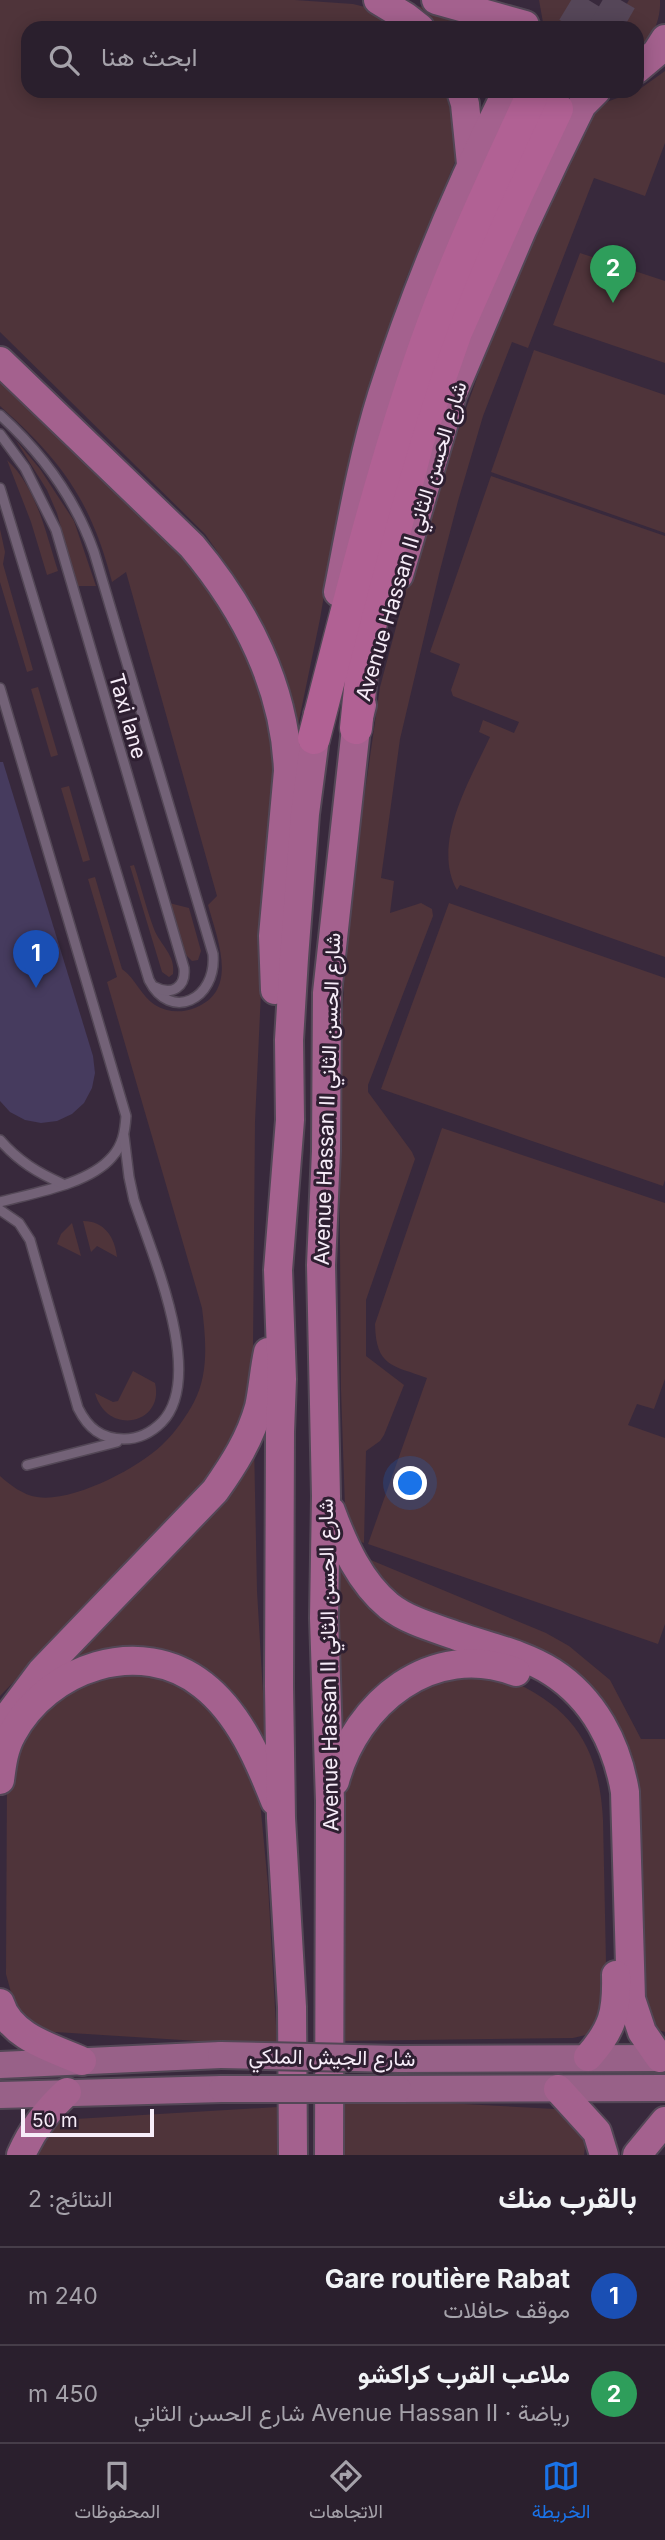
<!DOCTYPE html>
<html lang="ar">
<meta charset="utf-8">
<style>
:root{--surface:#2a1f2d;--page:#362c39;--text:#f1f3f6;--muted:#a5a2aa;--line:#463d49;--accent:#1a73e8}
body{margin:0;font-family:Inter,Vazirmatn,sans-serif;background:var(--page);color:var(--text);direction:rtl}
.scale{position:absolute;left:21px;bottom:18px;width:133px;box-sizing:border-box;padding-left:7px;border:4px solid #f7edf9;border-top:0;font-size:19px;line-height:24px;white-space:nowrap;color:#f7edf9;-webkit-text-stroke:5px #2e1f31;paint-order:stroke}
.you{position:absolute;left:411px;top:1484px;width:24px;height:24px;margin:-18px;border:5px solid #fff;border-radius:50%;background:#1a73e8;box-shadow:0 0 0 10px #1a73e833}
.badge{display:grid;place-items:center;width:46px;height:46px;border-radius:50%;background:var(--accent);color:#fff;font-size:23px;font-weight:700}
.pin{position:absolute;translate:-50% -58px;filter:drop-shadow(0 2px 4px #0008)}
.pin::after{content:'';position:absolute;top:37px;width:24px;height:21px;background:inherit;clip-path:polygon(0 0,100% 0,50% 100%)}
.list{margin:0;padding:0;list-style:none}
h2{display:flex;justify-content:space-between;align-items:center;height:91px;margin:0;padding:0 28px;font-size:30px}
h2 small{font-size:23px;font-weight:400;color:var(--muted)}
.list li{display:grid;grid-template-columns:46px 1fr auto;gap:21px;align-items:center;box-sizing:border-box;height:98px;padding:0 28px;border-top:2px solid var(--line)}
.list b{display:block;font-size:26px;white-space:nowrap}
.list p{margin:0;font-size:23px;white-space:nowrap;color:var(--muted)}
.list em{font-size:23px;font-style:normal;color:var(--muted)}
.icon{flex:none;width:38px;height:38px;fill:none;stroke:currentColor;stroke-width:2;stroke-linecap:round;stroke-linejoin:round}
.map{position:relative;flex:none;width:665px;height:2155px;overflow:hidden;direction:ltr}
.search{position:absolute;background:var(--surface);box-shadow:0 4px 18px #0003;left:21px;right:21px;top:21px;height:77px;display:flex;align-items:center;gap:18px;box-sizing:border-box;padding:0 24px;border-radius:21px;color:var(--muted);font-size:26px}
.sheet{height:287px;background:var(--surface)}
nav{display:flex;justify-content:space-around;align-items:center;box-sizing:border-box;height:98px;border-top:2px solid var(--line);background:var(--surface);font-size:19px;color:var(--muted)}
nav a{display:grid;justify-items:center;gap:4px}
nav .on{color:var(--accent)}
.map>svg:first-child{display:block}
.green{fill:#4f343a}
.building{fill:#463b5e}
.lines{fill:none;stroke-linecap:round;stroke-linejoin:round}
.motorway-tunnel{stroke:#554658;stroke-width:32;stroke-dasharray:32 16;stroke-linecap:butt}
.service-casing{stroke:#534756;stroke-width:12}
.primary-casing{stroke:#534756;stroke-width:30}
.trunk-casing{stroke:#534756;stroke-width:32}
.motorway-casing{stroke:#534756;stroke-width:35}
.service{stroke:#736277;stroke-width:9}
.primary{stroke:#986188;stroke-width:26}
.trunk{stroke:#a4618e;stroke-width:28}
.motorway{stroke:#b16194;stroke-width:32}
.primary-bridge-casing{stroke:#534756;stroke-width:30;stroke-linecap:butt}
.primary-bridge{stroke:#986188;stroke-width:26}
.labels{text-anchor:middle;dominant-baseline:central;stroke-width:6;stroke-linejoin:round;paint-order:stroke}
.street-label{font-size:21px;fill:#f7edf9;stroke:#2e1f31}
</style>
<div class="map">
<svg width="665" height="2155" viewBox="0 0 665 2155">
<rect width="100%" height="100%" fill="#38293c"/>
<!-- green -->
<g class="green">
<polygon points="0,0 295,0 353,4 381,11 407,28 28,28 28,91 450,91 457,157 405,281 365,397 339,507 320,619 297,730 267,637 242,587 205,534 0,332"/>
<polygon points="539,0 575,0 558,28 544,28"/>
<path d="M629 0H660C661 19 653 39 637 50V28H613Z"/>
<polygon points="402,5 424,7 497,28 430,28"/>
<polygon points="665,71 665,143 645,196 594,178 528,348 512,342 483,416 458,501 439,574 400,739 381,878 394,881 390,913 421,903 432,909 433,916 368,1085 368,1092 412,1152 415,1159 366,1300 366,1356 404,1385 384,1435 380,1441 366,1451 364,1543 359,1541 349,1528 345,1508 341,1390 339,1097 347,918 380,687 415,556 435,496 493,333 562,177 591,116 601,104 637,91"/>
<polygon points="580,253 665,281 665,363 553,325"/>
<polygon points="534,350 665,395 665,533 491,472"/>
<path d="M0 378 176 547 218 596 260 681 277 757 263 948 255 1122 253 1347 250 1403 221 1470 0 1696V1476C10 1485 23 1495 37 1497 71 1503 137 1469 162 1445 174 1434 186 1417 194 1402 209 1373 206 1340 202 1308L107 982 117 977 88 879 95 877 122 969C136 979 141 996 155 1005 166 1012 180 1013 192 1009 241 993 217 939 208 905L217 896 126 572 112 582C91 501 62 461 0 406Z"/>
<polygon points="15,439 40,469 74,521 96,586 77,586 57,513 47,490"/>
<path d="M7 460C37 488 46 534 58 571L47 575 31 522Z"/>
<path d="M491 476 665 536V957L460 885 457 890C431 844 470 780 490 737L479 732 483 720 514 733 519 722 453 696 451 690 460 664 430 652Z"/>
<polygon points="0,529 5,552 3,564 33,670 27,672 0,582"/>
<polygon points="38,687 58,755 51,757 31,689"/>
<polygon points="69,786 90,860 83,862 61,788"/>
<path d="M134 865C141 886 146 908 154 929 160 945 176 955 173 974L169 977 162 972 130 866Z"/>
<polygon points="169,903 189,908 201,951 198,960 192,961 186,955"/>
<polygon points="449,903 665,978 665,1180 663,1186 381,1089"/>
<path d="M442 1128 665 1203V1379L654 1409 637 1404 628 1425 665 1438V1624L658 1644 368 1544 427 1378C392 1365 376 1367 375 1324Z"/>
<path d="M83 1221C104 1221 115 1237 117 1257L97 1246 91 1252Z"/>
<polygon points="72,1223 81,1256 57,1244 61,1234"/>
<path d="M133 1371 155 1383C165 1424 107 1437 95 1393L113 1402 118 1401Z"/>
<polygon points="254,1443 257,1591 266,1744 258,1742 223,1692 111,1652 72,1657"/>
<polygon points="335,1554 463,1647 336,1748"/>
<path d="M366 1558 546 1633 569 1646 610 1680 641 1739H665V2032C653 2029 649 2021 643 2012L612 1717 431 1613 387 1591Z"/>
<polygon points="132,1671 181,1684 228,1724 260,1801 268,1885 277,2043 214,2042 39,2031 15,2007 6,1974 7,1780 24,1730 69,1687"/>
<path d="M505 1678C573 1707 599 1746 603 1820L607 2010 590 2034 573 2038 338 2041 344 1802 349 1771 376 1719 437 1679Z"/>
<path d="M336 2097 555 2109C574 2120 588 2133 584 2155H337Z"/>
<polygon points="278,2107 279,2155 30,2155 55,2124 75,2119"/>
</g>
<!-- building -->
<polygon class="building" points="0,762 3,762 93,1056 95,1073 92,1088 84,1103 72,1114 57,1121 41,1123 25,1120 10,1112 0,1101"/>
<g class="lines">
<!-- motorway-tunnel -->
<g class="motorway-tunnel">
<polyline points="573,28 590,0"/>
<polyline points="605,28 621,0"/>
<polyline points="557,109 568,91"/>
</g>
<defs>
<g id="service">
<path d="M0 415C42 453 75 498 94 552L213 954C217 1000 170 1022 149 980L0 488"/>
<path d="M0 434 25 468 56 530 184 968C186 987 172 996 155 987"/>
<path d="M0 688 126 1116C125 1131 123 1145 112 1157 89 1184 34 1193 0 1202"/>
<path d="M0 1140C18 1161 38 1173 63 1184"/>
<path d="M0 1210 19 1223 30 1240 78 1408C88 1428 101 1439 124 1439 139 1439 152 1432 162 1422 206 1376 151 1252 134 1200L129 1177 124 1136"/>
<polyline points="27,1465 117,1442"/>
</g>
<g id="primary">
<polyline points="399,2059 665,2058"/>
<polyline points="0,2065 221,2055"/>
<polyline points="398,2089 665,2088"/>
<polyline points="0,2095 222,2089"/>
</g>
<g id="trunk">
<polyline points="378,0 406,17 420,28"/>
<polyline points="436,0 525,25"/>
<polyline points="637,69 656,53 665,39"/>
<polyline points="461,91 465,104 471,164"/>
<path d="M0 361 192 546C246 610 285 687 288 771L273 936 275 990"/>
<polyline points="399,575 452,395 522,230 555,160 582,105 596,91"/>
<path d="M338 592C351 526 362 459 382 395 415 291 458 189 507 91"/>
<path d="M331 1511C344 1546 360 1582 389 1606 408 1621 435 1628 457 1636 489 1647 524 1654 552 1672 594 1699 617 1744 625 1792L631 1999 642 2032 660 2058"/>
<path d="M0 1727 41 1672 215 1491C234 1464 250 1439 259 1407 263 1389 264 1370 268 1352"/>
<path d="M0 1780C2 1764 4 1748 12 1734 47 1668 140 1635 203 1685 239 1713 259 1760 275 1801"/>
<path d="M335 1781C356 1703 432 1640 516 1672"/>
<path d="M0 2003C10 2037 53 2048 82 2061"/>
<path d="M588 2057C613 2029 617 2012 616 1975"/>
<polyline points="558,2089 597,2132 604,2155"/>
<path d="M21 2155C32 2130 47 2110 67 2092"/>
<polyline points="293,2155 292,2007 281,1818 279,1686 280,1432 282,1379 278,1270 290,1120 289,1040 294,958 305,814 318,715"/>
<polyline points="329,2155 330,1801 324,1618 326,1496 321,1265 326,1151 327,993 356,728 362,705"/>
<polyline points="637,2155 665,2121"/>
</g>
<g id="motorway">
<polyline points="356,728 364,650 418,441 456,332 517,194 557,109"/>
<path d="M314 738C348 607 380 474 425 346 455 261 493 180 531 98"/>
</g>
</defs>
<!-- service casing -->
<use href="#service" class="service-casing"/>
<!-- primary casing -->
<use href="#primary" class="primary-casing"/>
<!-- trunk casing -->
<use href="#trunk" class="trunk-casing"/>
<!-- motorway casing -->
<use href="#motorway" class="motorway-casing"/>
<!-- service -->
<use href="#service" class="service"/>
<!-- primary -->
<use href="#primary" class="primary"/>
<!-- trunk -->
<use href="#trunk" class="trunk"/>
<!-- motorway -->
<use href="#motorway" class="motorway"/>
<defs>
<g id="primary-bridge">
<polyline points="221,2055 399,2059"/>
<polyline points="222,2089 398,2089"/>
</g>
</defs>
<!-- primary-bridge casing -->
<use href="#primary-bridge" class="primary-bridge-casing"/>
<!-- primary-bridge -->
<use href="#primary-bridge" class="primary-bridge"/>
</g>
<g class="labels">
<!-- street labels -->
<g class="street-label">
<text transform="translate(411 541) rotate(-73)">Avenue Hassan II شارع الحسن الثاني</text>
<text transform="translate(128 716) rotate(74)">Taxi lane</text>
<text transform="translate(327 1099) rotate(-88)">Avenue Hassan II شارع الحسن الثاني</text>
<text transform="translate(328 1665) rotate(-91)">Avenue Hassan II شارع الحسن الثاني</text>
<text transform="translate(332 2057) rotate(1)">شارع الجيش الملكي</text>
</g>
</g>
</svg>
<div class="scale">50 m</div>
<div class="you"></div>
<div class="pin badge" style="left:36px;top:988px;background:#1a4fb4">1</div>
<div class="pin badge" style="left:613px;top:303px;background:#2e9e5b">2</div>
<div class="search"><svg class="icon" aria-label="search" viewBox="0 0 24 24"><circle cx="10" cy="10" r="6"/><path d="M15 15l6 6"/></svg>ابحث هنا</div>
</div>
<section class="sheet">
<h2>بالقرب منك<small>النتائج: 2</small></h2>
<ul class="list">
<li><span class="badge" style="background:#1a4fb4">1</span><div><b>Gare routière Rabat</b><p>موقف حافلات</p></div><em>240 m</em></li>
<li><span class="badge" style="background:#2e9e5b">2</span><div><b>ملاعب القرب كراكشو</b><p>رياضة · Avenue Hassan II شارع الحسن الثاني</p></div><em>450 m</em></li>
</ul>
</section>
<nav>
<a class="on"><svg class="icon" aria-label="map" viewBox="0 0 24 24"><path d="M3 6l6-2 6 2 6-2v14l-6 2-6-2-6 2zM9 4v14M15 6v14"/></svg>الخريطة</a>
<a><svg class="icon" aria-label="directions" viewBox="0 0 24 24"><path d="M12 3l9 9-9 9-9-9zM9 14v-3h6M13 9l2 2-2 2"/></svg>الاتجاهات</a>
<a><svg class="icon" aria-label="saved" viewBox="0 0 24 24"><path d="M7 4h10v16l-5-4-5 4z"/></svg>المحفوظات</a>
</nav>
